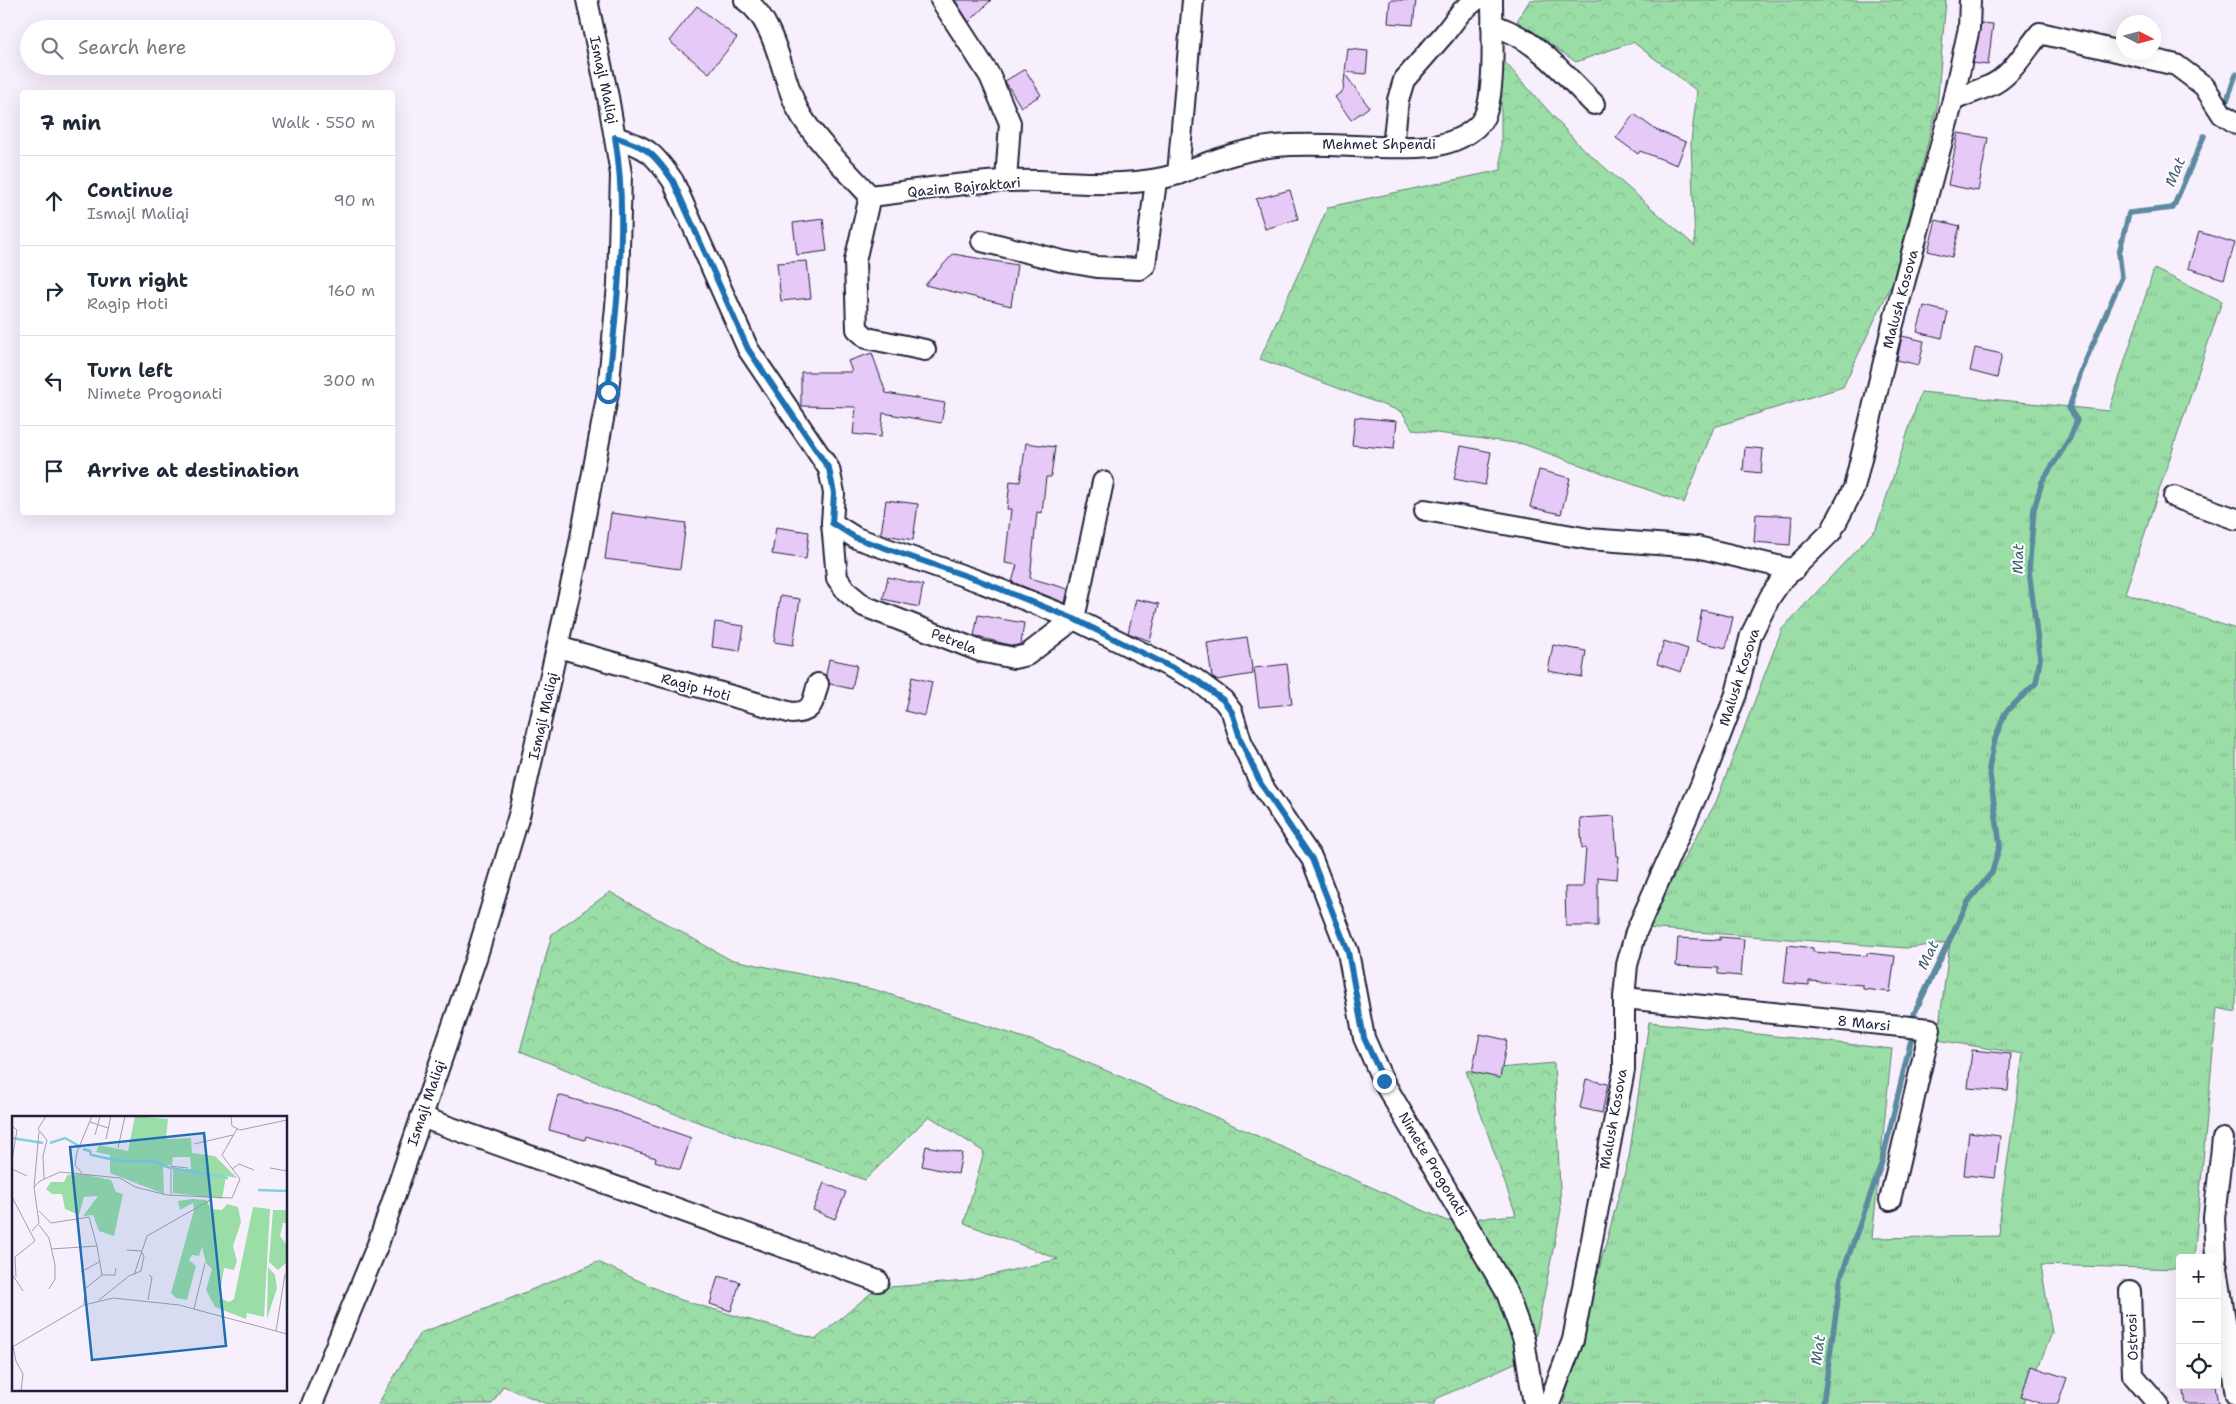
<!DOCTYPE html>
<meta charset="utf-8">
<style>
:root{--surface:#fff;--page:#f6f6f7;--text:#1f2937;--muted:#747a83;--line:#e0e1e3}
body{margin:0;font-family:"Shantell Sans",sans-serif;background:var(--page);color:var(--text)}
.controls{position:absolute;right:15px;bottom:15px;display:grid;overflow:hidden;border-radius:5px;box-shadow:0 5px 20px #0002}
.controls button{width:45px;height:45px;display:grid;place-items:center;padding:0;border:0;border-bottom:1px solid var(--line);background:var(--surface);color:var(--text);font:25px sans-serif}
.compass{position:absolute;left:2116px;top:15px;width:45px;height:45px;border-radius:50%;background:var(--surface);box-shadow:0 5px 20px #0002;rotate:96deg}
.stop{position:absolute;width:15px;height:15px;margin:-11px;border:4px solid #1f6fb2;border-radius:50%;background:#fff}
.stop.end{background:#1f6fb2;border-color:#fff;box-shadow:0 1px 5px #0008}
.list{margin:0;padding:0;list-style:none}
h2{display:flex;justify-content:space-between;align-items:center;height:65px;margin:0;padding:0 20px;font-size:21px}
h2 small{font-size:16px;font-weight:400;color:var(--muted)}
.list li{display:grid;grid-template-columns:32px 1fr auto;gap:15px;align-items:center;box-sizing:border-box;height:90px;padding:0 20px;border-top:1px solid var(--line)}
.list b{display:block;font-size:19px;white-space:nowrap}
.list p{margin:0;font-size:16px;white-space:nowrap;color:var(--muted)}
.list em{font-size:16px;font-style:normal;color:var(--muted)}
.icon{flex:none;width:28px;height:28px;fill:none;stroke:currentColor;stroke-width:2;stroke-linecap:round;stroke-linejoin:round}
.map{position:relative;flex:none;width:2236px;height:1404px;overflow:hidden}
.search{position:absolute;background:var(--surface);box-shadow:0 5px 20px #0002;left:20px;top:20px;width:375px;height:55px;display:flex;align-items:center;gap:12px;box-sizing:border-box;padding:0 18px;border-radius:28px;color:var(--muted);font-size:19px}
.panel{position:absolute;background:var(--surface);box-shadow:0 5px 20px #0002;left:20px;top:90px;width:375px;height:425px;border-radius:5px}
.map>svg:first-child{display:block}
.grass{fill:url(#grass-tufts);stroke:#5e8071}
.forest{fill:url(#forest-crowns);stroke:#5e8071}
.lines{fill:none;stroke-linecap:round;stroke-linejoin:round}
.stream{stroke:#5c8a9f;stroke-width:5.5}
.building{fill:#e6c9f7;stroke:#22223b}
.minor-casing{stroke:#22223b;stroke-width:24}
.minor{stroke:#fff;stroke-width:20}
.route{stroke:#1f6fb2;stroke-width:6}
.labels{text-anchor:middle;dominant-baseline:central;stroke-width:4;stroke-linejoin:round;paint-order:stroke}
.street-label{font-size:14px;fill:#22223b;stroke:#fff}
.water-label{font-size:15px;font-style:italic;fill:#445f75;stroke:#fff}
.inset-river{fill:none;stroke:#82d0e1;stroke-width:2.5}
.inset-road{fill:none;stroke:#a29daf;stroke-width:1}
.view{fill:#1f6fb2;fill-opacity:0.15;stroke:#1f6fb2;stroke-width:2.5}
.inset-edge{fill:none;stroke:#22223b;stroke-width:2.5}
</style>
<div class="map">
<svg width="2236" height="1404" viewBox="0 0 2236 1404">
<defs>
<pattern id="grass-tufts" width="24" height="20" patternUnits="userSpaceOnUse" patternTransform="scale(1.25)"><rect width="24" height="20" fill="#9bdda7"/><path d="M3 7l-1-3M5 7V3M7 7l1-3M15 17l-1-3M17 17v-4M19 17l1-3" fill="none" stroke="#85bd91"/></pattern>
<pattern id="forest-crowns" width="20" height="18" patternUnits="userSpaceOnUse" patternTransform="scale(1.25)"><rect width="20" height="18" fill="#9bdda7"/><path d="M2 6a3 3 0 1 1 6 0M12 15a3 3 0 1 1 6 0" fill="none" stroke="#85bd91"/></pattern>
</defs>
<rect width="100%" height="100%" fill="#f8effd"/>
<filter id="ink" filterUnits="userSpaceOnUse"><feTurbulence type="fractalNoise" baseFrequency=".02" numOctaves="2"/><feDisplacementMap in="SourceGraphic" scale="10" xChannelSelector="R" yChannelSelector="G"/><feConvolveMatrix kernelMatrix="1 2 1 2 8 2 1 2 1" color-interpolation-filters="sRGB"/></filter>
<g filter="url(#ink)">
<!-- grass -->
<polygon class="grass" points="2154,269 2222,301 2125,593 2236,629 2236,1012 2217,1008 2194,1258 2180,1258 2180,1269 2041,1265 2052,1333 2023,1404 1563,1404 1629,1157 1649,1022 1892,1049 1872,1238 2000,1236 1999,1220 2023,1054 1937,1040 1950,943 1906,948 1645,928 1716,802 1782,629 1876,529 1921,392 2109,411"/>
<!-- forest -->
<g class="forest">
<polygon points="1530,0 1946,0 1937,107 1893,281 1843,387 1714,427 1684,503 1523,444 1413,430 1402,412 1260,359 1328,207 1501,170 1501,58 1579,145 1695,246 1691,142 1697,91 1633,42 1576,62 1517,21"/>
<polygon points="610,892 729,959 876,990 1043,1044 1195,1108 1447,1221 1516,1215 1466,1071 1554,1063 1561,1210 1532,1355 1436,1399 1435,1404 547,1404 503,1386 492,1404 378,1404 420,1333 485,1309 598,1262 681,1300 816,1339 877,1288 967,1281 1058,1259 964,1223 984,1152 929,1116 865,1180 678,1115 520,1051 552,934"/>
</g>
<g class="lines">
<!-- stream -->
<g class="stream">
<polyline points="2224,109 2236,74"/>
<polyline points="1914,1014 1968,902 1992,872 2000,845 1989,768 1995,739 2005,713 2036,683 2040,659 2029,570 2034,509 2042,482 2070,438 2077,420 2069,408 2082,369 2122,277 2119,253 2129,213 2173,208 2204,136"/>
<polyline points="1823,1404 1841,1277 1882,1162 1911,1040"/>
</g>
</g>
<!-- building -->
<g class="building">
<polygon points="955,0 991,0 969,22"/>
<polygon points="1390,0 1416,0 1413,25 1388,23"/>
<polygon points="697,6 737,38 709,73 669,41"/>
<polygon points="1981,23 1993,24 1988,65 1973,63"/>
<polygon points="1348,49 1368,51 1366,74 1345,72"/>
<polygon points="1025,69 1041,95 1021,107 1005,81"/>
<polygon points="1345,74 1369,107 1351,120 1335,97 1343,91"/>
<polygon points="1634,114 1656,130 1686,142 1677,165 1640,151 1638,154 1616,138"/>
<polygon points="1958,133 1988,138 1978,191 1948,185"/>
<polygon points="1290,190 1298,219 1265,229 1256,199"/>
<polygon points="823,219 827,251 797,255 793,223"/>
<polygon points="1936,220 1960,226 1952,257 1928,251"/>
<polygon points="2199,232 2235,243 2224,279 2188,268"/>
<polygon points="953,254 1017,265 1011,306 925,285"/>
<polygon points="807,261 811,298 781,301 777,263"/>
<polygon points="1924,306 1948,312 1942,338 1917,332"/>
<polygon points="1902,336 1924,341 1919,365 1897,360"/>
<polygon points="1975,348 2002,354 1997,378 1970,371"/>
<polygon points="872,353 886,393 945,403 941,423 883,413 881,437 853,434 856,407 801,406 801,372 852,372 848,361"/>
<polygon points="1355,417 1397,421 1394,449 1352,445"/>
<polygon points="1026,443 1055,447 1051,477 1046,477 1042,513 1037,512 1030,578 1068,589 1065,603 1012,582 1017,565 1005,563 1011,509 1007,509 1010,481 1020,482"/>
<polygon points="1461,446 1491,452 1485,485 1454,479"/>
<polygon points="1745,447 1763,449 1761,473 1743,471"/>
<polygon points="1539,470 1570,478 1561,514 1530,507"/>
<polygon points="886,500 918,504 913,540 881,534"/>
<polygon points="611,513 686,523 680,569 605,559"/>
<polygon points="1756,514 1792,516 1790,545 1754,542"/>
<polygon points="776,527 809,532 806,559 772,554"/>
<polygon points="888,577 923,585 919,607 883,599"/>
<polygon points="780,596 800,599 793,645 774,642"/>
<polygon points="1136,599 1159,604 1150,641 1128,633"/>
<polygon points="1702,610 1733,617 1726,648 1696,641"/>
<polygon points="978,615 1024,623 1021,644 1014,646 974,636"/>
<polygon points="715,622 744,626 740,651 712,647"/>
<polygon points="1247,637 1253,674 1216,680 1212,677 1207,643"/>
<polygon points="1664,641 1688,649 1681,672 1657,664"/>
<polygon points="1553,645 1586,651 1582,677 1548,671"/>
<polygon points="829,659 857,665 852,689 830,684 826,675"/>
<polygon points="1287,664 1292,704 1259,707 1254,668"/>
<polygon points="912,677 932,682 925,716 905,711"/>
<polygon points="1614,816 1617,856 1619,856 1617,879 1598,877 1598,926 1566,926 1565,887 1583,887 1586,848 1582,848 1580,818"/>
<polygon points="1720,937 1744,939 1741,976 1718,974 1718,968 1676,966 1678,938 1720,940"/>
<polygon points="1788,945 1813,948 1813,952 1867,956 1867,953 1895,956 1890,992 1863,989 1863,985 1809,981 1809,985 1784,983"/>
<polygon points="1480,1034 1507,1040 1500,1078 1472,1072"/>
<polygon points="1972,1050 2011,1054 2008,1091 1968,1088"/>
<polygon points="1586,1079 1608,1084 1602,1113 1580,1108"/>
<polygon points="558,1095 612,1110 691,1138 680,1170 655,1161 656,1158 586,1136 585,1140 549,1130"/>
<polygon points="1969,1132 2000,1136 1995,1178 1964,1175"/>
<polygon points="926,1146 962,1153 958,1174 922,1166"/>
<polygon points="824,1183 846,1192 835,1219 813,1210"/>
<polygon points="718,1276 740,1282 731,1311 710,1304"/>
<polygon points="2031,1366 2067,1378 2058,1404 2043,1404 2021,1397"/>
<polygon points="2183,1385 2215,1385 2218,1404 2186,1404"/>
</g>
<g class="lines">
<defs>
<g id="minor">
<path d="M745 0C777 22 781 77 798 110 813 138 848 172 870 196 915 191 961 182 1007 181 1064 179 1123 191 1178 174L1193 0"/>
<polyline points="941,0 990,76 1010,123 1006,181"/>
<path d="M1492 25C1535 37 1563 73 1594 104"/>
<path d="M1953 100C1965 95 1977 91 1989 86 2010 78 2026 50 2040 33L2176 65 2204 86 2222 114 2236 123"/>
<path d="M615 137C648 148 653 152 673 181L748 349 829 469 834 493 832 523 837 578 847 592 864 606 980 651 1014 658 1027 655 1074 619 1103 482"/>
<polyline points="1393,147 1398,100 1404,80 1445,33 1461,12 1476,0"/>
<path d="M1178 174C1212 161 1239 150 1276 146 1328 141 1380 151 1432 146 1450 144 1475 134 1484 117 1496 93 1492 28 1492 0"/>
<polyline points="870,196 855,261 857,329 867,338 925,350"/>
<polyline points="982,241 1062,261 1097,267 1140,269 1145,265 1156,181"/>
<polyline points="2174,497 2236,519"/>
<polyline points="1425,510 1589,539 1697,547 1794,570"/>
<polyline points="832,523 856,538 978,581 1074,619 1195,679 1223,700 1232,712 1241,741 1261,784 1312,859 1348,952 1364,1038 1383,1081 1507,1293 1524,1340 1534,1404"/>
<path d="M558 647 792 713C814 712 812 703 818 684"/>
<polyline points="1624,998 1930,1029 1890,1200"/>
<polyline points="421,1117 878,1281"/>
<polyline points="2216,1258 2214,1218 2223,1139"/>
<polyline points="2217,1268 2236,1395"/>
<polyline points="2130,1291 2133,1375 2158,1404"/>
<polyline points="312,1404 378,1244 477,955 520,812 577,559 608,392 618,285 621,174 608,97 587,0"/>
<polyline points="1549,1404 1573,1340 1624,1070 1624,998 1627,965 1636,932 1701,785 1736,694 1751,635 1770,597 1781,581 1831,532 1854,488 1892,328 1953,100 1969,28 1970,0"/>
</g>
</defs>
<!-- minor casing -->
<use href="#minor" class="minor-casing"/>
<!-- minor -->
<use href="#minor" class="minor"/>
</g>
</g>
<g class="lines" filter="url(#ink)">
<!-- route -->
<path class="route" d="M608 392C616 308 629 221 615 137 648 148 653 152 673 181L748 349 829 469 834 493 832 523 856 538 978 580 1074 619 1195 679 1223 700 1232 712 1241 741 1261 784 1312 859 1348 952 1364 1038 1384 1081"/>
</g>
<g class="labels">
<!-- street labels -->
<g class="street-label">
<text transform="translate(604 80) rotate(78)">Ismajl Maliqi</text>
<text x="1379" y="144">Mehmet Shpendi</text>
<text transform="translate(964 187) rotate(-5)">Qazim Bajraktari</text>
<text transform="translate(1900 299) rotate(-75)">Malush Kosova</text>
<text transform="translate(954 641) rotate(21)">Petrela</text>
<text transform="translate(1739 677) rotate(-72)">Malush Kosova</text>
<text transform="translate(696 687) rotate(15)">Ragip Hoti</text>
<text transform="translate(543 716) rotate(-77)">Ismajl Maliqi</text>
<text transform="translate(1864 1023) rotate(6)">8 Marsi</text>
<text transform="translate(426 1103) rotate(-71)">Ismajl Maliqi</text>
<text transform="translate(1613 1119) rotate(-80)">Malush Kosova</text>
<text transform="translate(1433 1164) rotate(59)">Nimete Progonati</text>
<text transform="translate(2132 1337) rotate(-92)">Ostrosi</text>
</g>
<!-- water labels -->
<g class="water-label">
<text transform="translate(2175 172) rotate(-67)">Mat</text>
<text transform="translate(2018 559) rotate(-89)">Mat</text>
<text transform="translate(1928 955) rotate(-64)">Mat</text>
<text transform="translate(1818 1350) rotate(-82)">Mat</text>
</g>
</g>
<!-- overview -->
<g transform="translate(12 1116)">
<rect width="275" height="275" fill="#f8effd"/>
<path d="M123 0 156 3 154 23 179 22 180 37 203 40 225 62 214 60 210 83 161 77V53H179L178 41H161L160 49H151L152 78 98 57V39L84 36 87 29 116 35Z" fill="#9bdda7"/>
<path d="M71 58 99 64 104 76 111 78 102 120 87 115 81 99 71 100 86 80 72 81 67 99 53 93 50 78H40L34 73 39 66H52L55 59ZM180 83 194 84 199 93 210 94 215 88 226 91 229 106 221 130 225 145 222 154 212 152 207 182 217 186 222 183 241 91 258 93 252 201 235 197 234 203 203 191 194 174 200 153 194 147 190 131 187 140 180 139 177 144 184 150 175 184 164 182 159 177 182 94 181 87 168 94 166 85ZM261 94H275V107H271L268 120 275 129V146L266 154 257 146ZM256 151 263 159 265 172 255 203Z" fill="#9bdda7"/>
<path class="inset-river" d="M0 22 31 27M38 27 53 22 69 31M71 33 78 35 79 39 108 45H141L158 52M160 52 216 62M246 74 275 75"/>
<path class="inset-road" d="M158 0H217M219 0 220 10 228 14 275 4M78 6 96 12M0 10 5 14 0 44M83 19 88 0M94 23 99 0M182 28 221 19M106 32 113 0M258 52 275 55M0 53 15 60M220 53 227 48 242 54M70 57 63 49 65 36 80 0M32 63 31 40 35 24 26 13 34 0M22 71 27 16M159 79V50L176 52M0 81 23 125 3 141 4 161M27 95 39 107 77 101 85 130M27 109 37 122 43 149V163L37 173M20 115 27 107 22 71 28 65 48 56 108 62 123 71 155 79 220 82 228 63 210 39 225 13M39 133 85 130 90 159 73 173 72 189M69 156 87 146M0 158 11 175M90 159H103L104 152M122 159 135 120 200 83M87 184 117 160 129 155 132 140 129 135 115 134M136 184 140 161 137 159M182 193 193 147M264 215 273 158M0 225 4 245 11 258 9 275M2 230 72 189 101 182 167 189 275 218"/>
<path class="view" d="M192 17 214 230 80 244 58 31Z"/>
<rect width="275" height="275" class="inset-edge"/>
</g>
</svg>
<div class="controls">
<button>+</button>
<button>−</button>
<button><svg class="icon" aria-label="locate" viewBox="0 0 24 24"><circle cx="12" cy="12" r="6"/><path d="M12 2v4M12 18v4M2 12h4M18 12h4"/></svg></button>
</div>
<svg class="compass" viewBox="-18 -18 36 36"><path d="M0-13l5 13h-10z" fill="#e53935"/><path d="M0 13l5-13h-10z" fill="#747a83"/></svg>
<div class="stop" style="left:608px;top:392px"></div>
<div class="stop end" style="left:1384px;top:1081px"></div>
<div class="search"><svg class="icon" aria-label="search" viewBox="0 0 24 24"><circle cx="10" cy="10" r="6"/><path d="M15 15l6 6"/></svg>Search here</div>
<section class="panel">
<h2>7 min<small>Walk · 550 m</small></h2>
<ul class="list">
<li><svg class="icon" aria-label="ahead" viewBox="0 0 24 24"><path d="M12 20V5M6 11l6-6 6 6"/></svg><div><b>Continue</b><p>Ismajl Maliqi</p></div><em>90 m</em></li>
<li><svg class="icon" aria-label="right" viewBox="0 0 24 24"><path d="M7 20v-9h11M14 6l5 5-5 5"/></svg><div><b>Turn right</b><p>Ragip Hoti</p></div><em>160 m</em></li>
<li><svg class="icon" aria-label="left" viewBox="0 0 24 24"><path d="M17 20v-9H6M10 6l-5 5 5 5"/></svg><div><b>Turn left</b><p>Nimete Progonati</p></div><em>300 m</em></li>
<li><svg class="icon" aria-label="arrive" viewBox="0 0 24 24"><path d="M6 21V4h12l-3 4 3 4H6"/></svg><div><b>Arrive at destination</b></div></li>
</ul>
</section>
</div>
